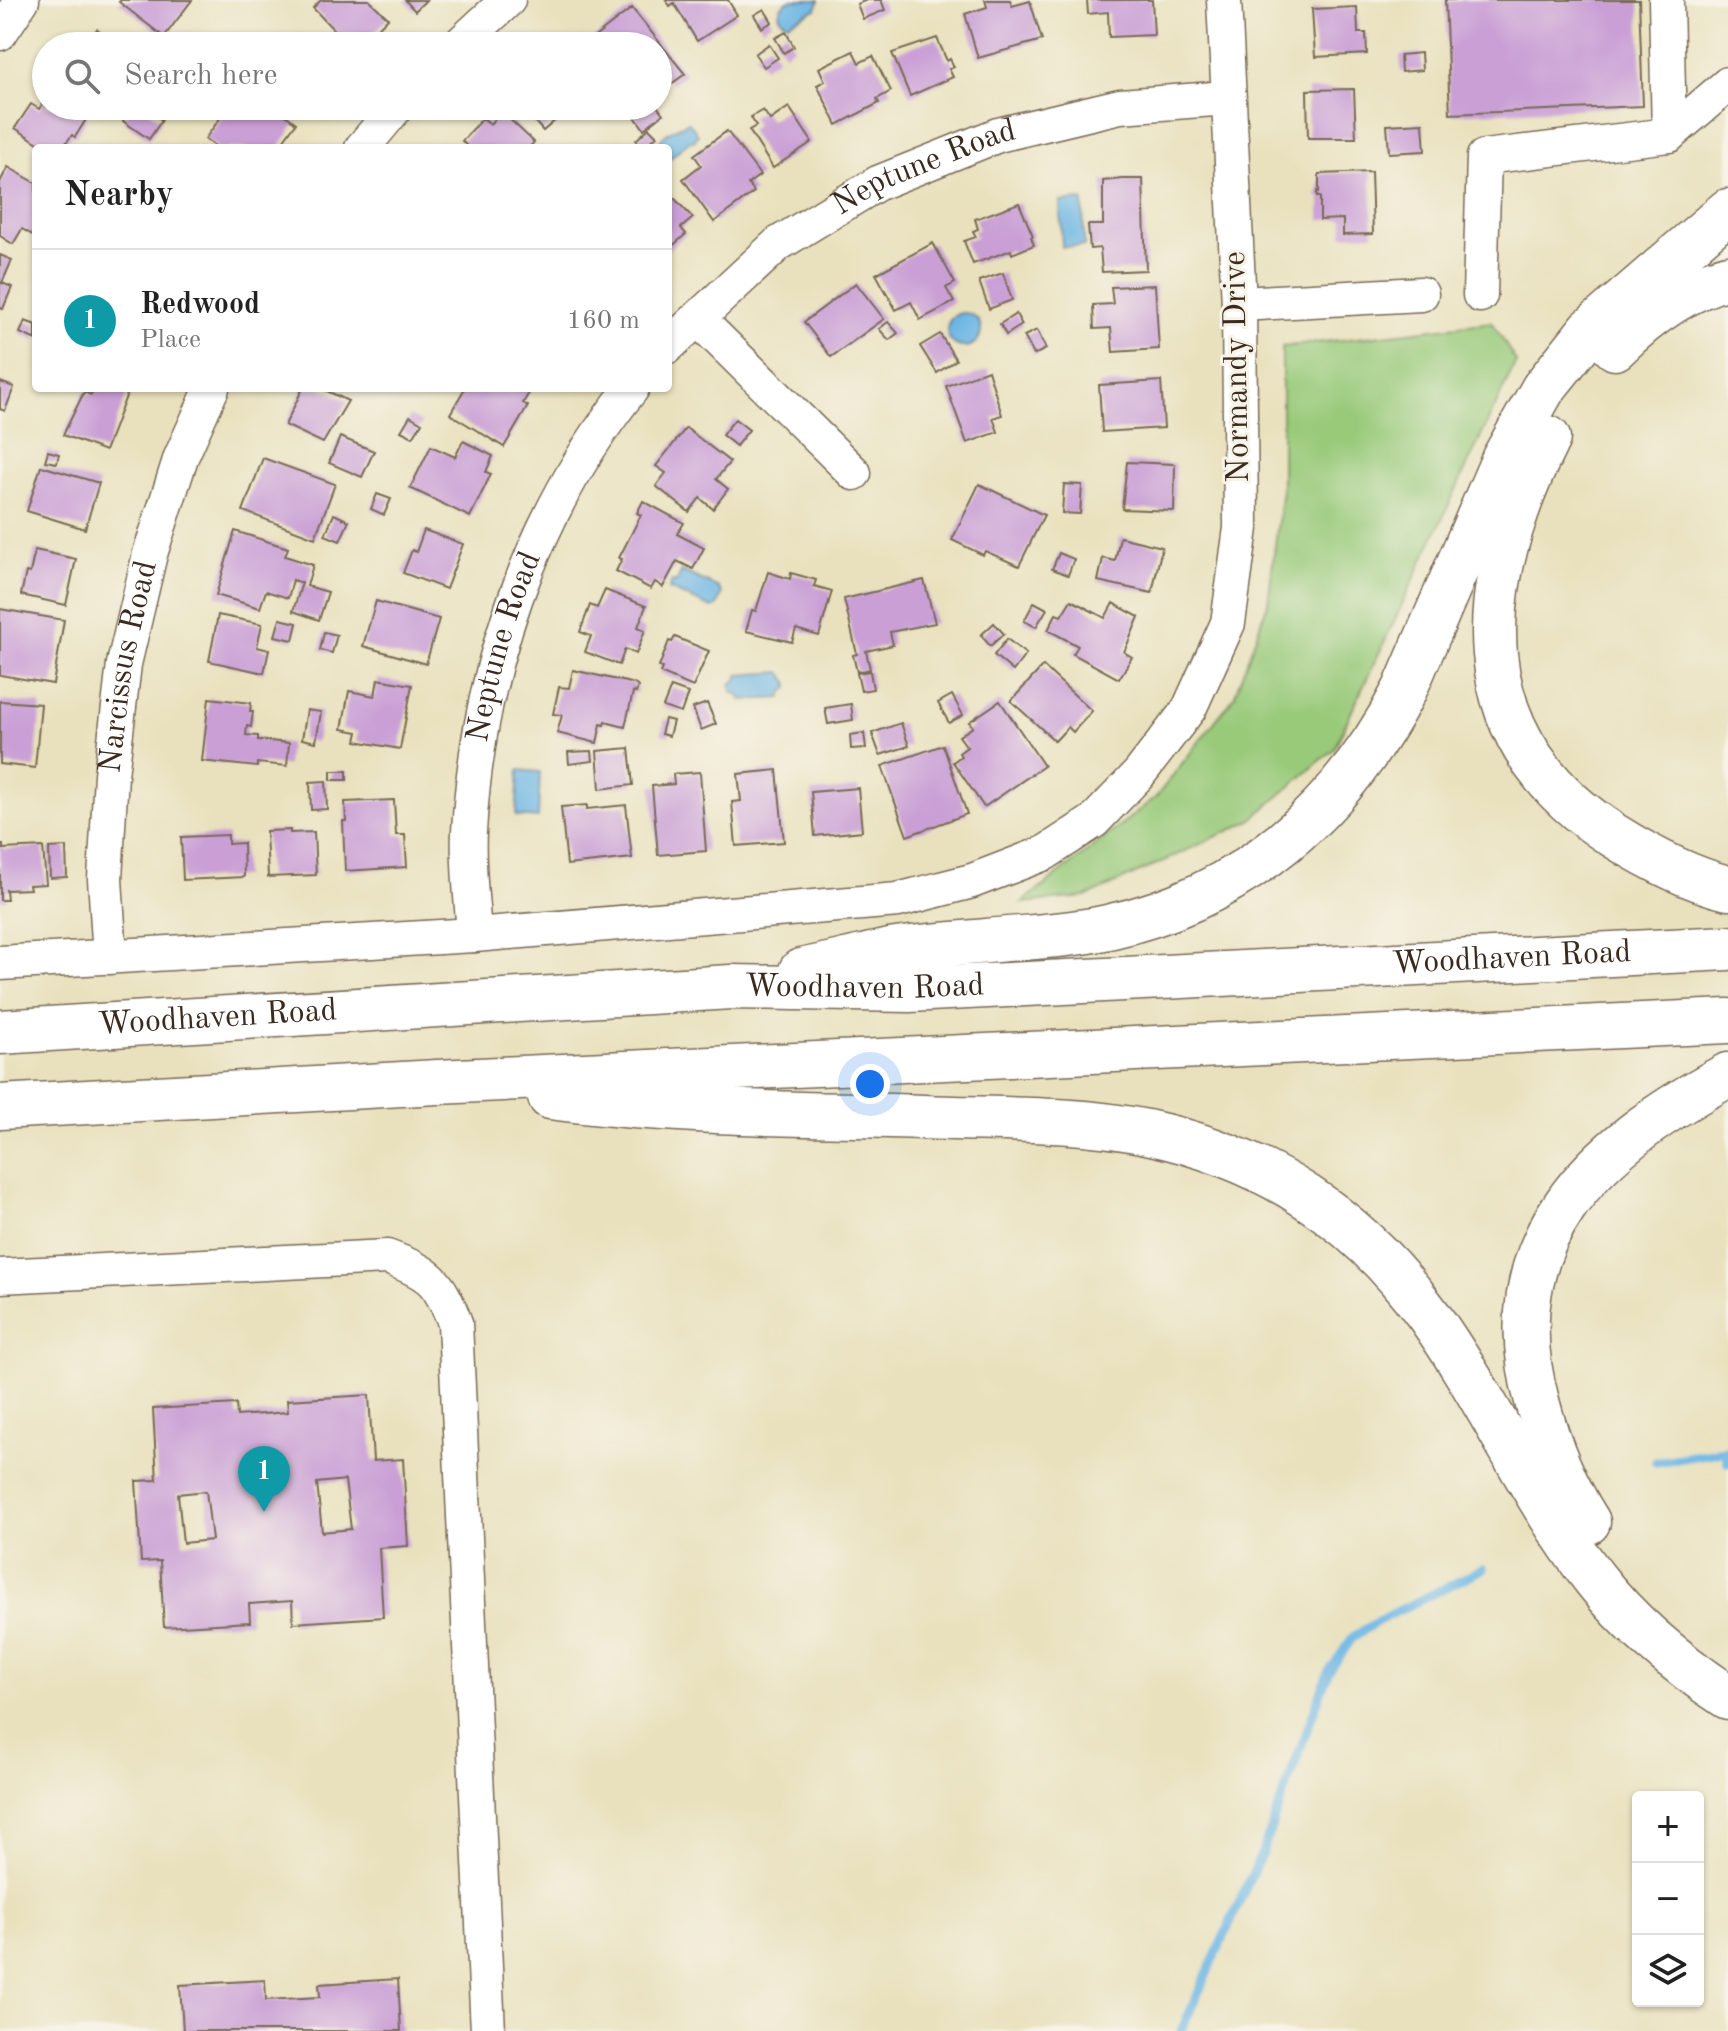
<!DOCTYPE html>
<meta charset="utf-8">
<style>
:root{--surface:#fff;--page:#f2f2f2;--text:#222;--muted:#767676;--line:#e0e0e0;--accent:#c8321e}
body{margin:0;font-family:"Old Standard TT",serif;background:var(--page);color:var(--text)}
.controls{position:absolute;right:24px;bottom:24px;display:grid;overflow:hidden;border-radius:8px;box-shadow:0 2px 6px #0004}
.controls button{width:72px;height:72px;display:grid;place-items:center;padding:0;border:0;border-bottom:2px solid var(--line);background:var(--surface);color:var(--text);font:40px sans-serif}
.you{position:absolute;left:870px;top:1084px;width:28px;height:28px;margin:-20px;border:6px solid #fff;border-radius:50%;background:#1a73e8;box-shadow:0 0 0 12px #1a73e833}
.badge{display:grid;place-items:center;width:52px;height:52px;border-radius:50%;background:var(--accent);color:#fff;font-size:26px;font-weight:700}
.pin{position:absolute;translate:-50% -66px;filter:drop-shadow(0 2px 4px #0008)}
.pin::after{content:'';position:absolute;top:42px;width:28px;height:24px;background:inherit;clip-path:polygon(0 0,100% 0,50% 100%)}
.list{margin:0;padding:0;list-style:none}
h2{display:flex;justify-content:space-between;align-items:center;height:104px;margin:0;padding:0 32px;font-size:34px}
h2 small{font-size:26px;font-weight:400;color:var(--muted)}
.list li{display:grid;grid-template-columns:52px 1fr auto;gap:24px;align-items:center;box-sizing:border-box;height:144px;padding:0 32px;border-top:2px solid var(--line)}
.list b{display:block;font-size:30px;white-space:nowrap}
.list p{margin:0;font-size:26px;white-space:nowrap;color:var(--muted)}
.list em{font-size:26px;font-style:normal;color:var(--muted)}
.icon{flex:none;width:44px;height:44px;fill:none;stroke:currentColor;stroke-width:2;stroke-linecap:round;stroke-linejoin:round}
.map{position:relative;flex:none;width:1728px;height:2031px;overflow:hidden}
.search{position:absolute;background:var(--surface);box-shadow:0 2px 6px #0004;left:32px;top:32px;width:640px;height:88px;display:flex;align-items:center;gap:20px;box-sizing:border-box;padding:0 28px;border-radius:44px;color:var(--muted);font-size:30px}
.panel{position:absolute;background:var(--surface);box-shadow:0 2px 6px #0004;left:32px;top:144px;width:640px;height:248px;border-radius:8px}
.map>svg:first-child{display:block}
.green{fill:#99ca7a;stroke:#6a7a4c;stroke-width:2}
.water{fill:#6cb6e4;stroke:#547081;stroke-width:2}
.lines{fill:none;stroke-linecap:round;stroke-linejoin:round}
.stream{stroke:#6cb6e4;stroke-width:9}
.building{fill:#c99fd5;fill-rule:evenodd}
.minor-casing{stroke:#786a56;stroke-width:37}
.highway-casing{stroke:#786a56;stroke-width:47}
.minor{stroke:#fff;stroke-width:34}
.highway{stroke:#fff;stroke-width:44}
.labels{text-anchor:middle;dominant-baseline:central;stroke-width:6;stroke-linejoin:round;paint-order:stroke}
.street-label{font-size:32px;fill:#3b2a1e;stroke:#f7f3e8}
</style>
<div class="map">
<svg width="1728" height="2031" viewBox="0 0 1728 2031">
<rect width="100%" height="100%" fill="#f7f3e8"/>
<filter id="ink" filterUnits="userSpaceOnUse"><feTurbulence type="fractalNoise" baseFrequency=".0125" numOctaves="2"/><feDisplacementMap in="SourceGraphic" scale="16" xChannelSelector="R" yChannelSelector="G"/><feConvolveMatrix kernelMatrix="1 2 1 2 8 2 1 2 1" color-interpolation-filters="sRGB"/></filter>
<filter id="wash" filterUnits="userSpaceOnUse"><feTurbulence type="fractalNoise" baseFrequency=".006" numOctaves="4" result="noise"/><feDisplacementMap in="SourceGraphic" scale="32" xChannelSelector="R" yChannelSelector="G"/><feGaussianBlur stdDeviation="1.8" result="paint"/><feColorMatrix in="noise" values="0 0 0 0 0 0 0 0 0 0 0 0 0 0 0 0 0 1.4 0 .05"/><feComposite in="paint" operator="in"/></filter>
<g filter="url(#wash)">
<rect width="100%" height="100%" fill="#e9e1bd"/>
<!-- green -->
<polygon class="green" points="1492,322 1516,362 1334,749 1250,821 1086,897 1022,903 1156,797 1234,697 1268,603 1282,489 1282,347"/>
<!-- water -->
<g class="water">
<path d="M790 0H819V1L816 9 788 23C773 17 780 5 790 0Z"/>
<path d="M689 122 698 135 694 141H689L671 157 668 158V148H657C661 133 676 128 689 122Z"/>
<polygon points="1083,200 1084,246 1062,247 1060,202"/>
<circle cx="964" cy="330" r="17"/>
<polygon points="682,571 719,588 722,594 717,606 712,608 669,589 672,581 676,583"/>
<polygon points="781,672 789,683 789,688 782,693 782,698 741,700 740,695 732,692 731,684 738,679 738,675"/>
<polygon points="519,770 540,772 538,818 516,816"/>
</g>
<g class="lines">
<!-- stream -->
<g class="stream">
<polyline points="1656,1462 1725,1451 1728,1463"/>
<polyline points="1181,2031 1263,1850 1328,1673 1353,1637 1378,1621 1483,1569"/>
</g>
</g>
<g id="blocks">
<!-- building -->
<g class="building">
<polygon points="121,0 192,0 164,37 119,2"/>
<polygon points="321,0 369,0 388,18 361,46 349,46 313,8"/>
<polygon points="405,0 426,0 415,11"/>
<polygon points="666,0 728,0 737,15 697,41 674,3 670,6"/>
<polygon points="867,0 881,0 885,10 863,19 857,4"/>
<polygon points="985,0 1010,0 1012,6 1030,1 1042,40 978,58 965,14 987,7"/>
<polygon points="1087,0 1152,0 1154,35 1109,37 1108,12 1088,14"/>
<polygon points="1445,0 1639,0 1643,106 1450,114"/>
<polygon points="1357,7 1358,33 1366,33 1367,54 1315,57 1312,9"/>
<polygon points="632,8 685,74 671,84 664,74 658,79 658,46 583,46"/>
<polygon points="764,9 772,22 762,28 754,15"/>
<polygon points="97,29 120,46 85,46"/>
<polygon points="786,32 794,47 784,53 775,38"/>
<polygon points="937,38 947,61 950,59 954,67 949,69 953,77 910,96 892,53"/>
<polygon points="769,44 778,58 764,67 755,54"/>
<polygon points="853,51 859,63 873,56 891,91 877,99 879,103 837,125 817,85 825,81 819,68"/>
<polygon points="1421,53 1422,70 1401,72 1400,55"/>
<polygon points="1354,89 1356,138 1308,138 1307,90"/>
<polygon points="46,98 46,106 69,106 87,118 75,137 72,135 66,143 70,146 69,148 46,148 15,128 31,104 39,109"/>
<polygon points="133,106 140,106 162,120 149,139 123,121"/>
<polygon points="229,106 273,106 296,123 278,148 218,148 205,139"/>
<polygon points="521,106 572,106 543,131"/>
<polygon points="643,106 657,106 663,114 644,129 633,114"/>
<polygon points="789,107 812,142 773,168 749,130 756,126 751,117 763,110 770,120"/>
<polygon points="501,111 534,142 529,148 469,148 462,141 483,118 490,124"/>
<polygon points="1423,123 1425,151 1389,153 1387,125"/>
<polygon points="649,128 657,136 642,148 636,140"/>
<polygon points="727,131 760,175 748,184 754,192 714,222 683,179 701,165 694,155"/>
<polygon points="8,167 36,183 36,237 22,229 13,244 0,236 0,182"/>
<polygon points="1371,172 1373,234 1343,235 1343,219 1320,220 1320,197 1317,197 1317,191 1319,192 1319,174"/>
<polygon points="1122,179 1143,179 1146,270 1102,272 1100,248 1090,249 1088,225 1103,225 1103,181"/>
<polygon points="673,197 693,218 681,228 686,234 668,250 668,201"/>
<polygon points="1019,203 1033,236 1031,237 1034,245 1012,254 1011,250 973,264 964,241 976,237 973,231 978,229 975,219"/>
<polygon points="933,243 955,283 946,288 954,302 920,320 911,302 896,310 876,274"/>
<polygon points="0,255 12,260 2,283 12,287 3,309 0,308"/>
<polygon points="1003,273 1012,300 989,309 979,281"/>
<polygon points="856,283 884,319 831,357 804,322"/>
<polygon points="1155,285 1159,349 1113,352 1111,328 1094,329 1093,305 1113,304 1111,287"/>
<polygon points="1016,314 1022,325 1006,335 1000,324"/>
<polygon points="25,321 36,325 36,340 20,333"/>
<polygon points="888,322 898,333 889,340 879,329"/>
<polygon points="1037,330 1046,349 1034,355 1024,336"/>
<polygon points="940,334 956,360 937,373 920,346"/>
<polygon points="988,370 1002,415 993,418 998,432 967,443 946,386"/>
<polygon points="1161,381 1164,428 1102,432 1099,385"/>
<polygon points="0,382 14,387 5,411 0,409"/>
<polygon points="94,388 119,388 128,391 105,451 63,435 84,392 91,395"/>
<polygon points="303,388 321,388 348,401 323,443 285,425"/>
<polygon points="465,388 532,388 523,403 528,406 504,447 450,414"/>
<polygon points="410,416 422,423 413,437 401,431"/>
<polygon points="735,419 749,430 736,446 722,435"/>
<polygon points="686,428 730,462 716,479 728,489 713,509 700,498 689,512 656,486 666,473 656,466"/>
<polygon points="340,437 374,451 362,477 329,463"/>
<polygon points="463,441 493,456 486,472 491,474 470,517 410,488 431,446 455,457"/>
<polygon points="48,451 59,454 57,463 45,461"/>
<polygon points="263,458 335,484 315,538 243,511"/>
<polygon points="1127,462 1175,464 1174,511 1122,509"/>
<polygon points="41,466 99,483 85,529 27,511"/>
<polygon points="979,484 1044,515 1019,566 985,551 983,555 952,540"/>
<polygon points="1064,484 1082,485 1080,514 1062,513"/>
<polygon points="377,494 391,499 384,515 371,509"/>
<polygon points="643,501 684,523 677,534 704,548 693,569 677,561 663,587 655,582 651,589 616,571 622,559 619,558 641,515 637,513"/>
<polygon points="334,514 349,521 340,541 325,535"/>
<polygon points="424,530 463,544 446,589 403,573 412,550 416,552"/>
<polygon points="235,531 288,548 285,556 313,565 307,586 328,592 319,620 293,611 302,583 293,580 288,598 266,591 260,608 216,595"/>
<polygon points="1120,537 1162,547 1152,593 1098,581 1103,558 1115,561"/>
<polygon points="35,550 76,559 66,605 21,595 26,572 30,573"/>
<polygon points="1059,553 1074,559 1068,575 1052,569"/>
<polygon points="768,572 790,579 791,573 816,580 814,586 832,591 819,636 796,629 792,642 746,631 752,610 756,611"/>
<polygon points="924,580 935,623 890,632 893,645 866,651 870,669 857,672 853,655 857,654 844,599"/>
<polygon points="605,590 646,606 638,627 645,630 636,654 625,649 619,665 585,652 591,636 580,632 590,605 597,608"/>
<polygon points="1071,600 1105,618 1113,603 1139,617 1124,652 1132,657 1119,679 1073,654 1078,646 1048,630 1056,614 1061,616"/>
<polygon points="376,601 439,619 426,664 363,646"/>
<polygon points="1034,602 1047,609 1036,627 1024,621"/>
<polygon points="0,609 64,620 53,684 0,675"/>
<polygon points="218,615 262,624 257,647 269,650 264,673 209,661"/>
<polygon points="280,619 297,623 293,640 275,636"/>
<polygon points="994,623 1004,634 990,646 981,635"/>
<polygon points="324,632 337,635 332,653 320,650"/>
<polygon points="675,637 709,651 693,687 660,673 662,668 659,667 669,641 672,642"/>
<polygon points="1007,639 1026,654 1013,671 994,655"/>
<polygon points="1043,666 1092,711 1073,732 1068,727 1055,741 1011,701"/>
<polygon points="573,670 635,684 638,687 636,693 633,692 625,727 605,722 604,725 601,724 597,743 557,733 562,715 553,714 559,687 569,688"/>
<polygon points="870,671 873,689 861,691 857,673"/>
<polygon points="378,679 412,685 400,749 356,741 358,732 342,729 349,691 375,696"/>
<polygon points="671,687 688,693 681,713 663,707"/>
<polygon points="952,695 963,715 949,723 938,703"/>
<polygon points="209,698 251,703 250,712 253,712 251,727 247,726 246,735 258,736 258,740 289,743 287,766 257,763 257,767 202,761"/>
<polygon points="0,701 41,704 35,768 0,764"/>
<polygon points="1000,701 1044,766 984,807 953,762 961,756 959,753 967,747 959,736 973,727 969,722"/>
<polygon points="707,703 716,724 701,730 693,708"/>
<polygon points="851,704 853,720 828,724 825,708"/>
<polygon points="307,710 321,712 316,742 302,739"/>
<polygon points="665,719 673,721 669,736 661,734"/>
<polygon points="901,723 909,746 880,755 872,733"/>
<polygon points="864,733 866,748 851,749 850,735"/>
<polygon points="943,745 967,814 907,836 882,766"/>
<polygon points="629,748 633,785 600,789 597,751"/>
<polygon points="592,751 593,761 569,764 568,752"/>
<polygon points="777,770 784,842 736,846 732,802 741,801 738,774"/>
<rect x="331" y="771" width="16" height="9"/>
<polygon points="700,772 706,851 658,855 652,786 674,784 673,774"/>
<polygon points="326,781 327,809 311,810 310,782"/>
<polygon points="858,788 862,831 815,836 811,792"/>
<polygon points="394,800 396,835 405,835 407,867 345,871 343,821 346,821 345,802"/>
<polygon points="587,805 587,809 626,805 632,858 567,865 561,807"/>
<polygon points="290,830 290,833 314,832 316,875 268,877 266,831"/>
<polygon points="228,835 228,844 243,843 244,877 183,880 181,837"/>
<polygon points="0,845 3,845 3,849 43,847 46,884 29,885 30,889 6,890 7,900 0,900"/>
<polygon points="66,847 67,877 50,878 49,848"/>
<path d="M369 1395 373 1461 403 1459 408 1546 379 1548 383 1617 293 1623 292 1601 249 1604 250 1622 164 1627 160 1561 141 1562 136 1481 157 1480 153 1409 236 1404 237 1416 288 1412 287 1400ZM345 1480 351 1529 322 1532 317 1483ZM206 1491 212 1540 183 1543 178 1494Z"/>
<polygon points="398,1979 401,2031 183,2031 180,1985 265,1980 266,2000 320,1997 319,1984"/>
</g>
</g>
</g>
<g filter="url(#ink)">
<use href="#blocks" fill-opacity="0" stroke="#786a56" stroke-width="2"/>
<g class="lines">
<defs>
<g id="minor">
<polyline points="0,33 22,0"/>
<polyline points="458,46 508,0"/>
<polyline points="1669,135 1728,84"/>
<polyline points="362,148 397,106"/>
<polyline points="1480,295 1484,157 1669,135 1666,0"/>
<polyline points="1239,304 1421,294"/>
<polyline points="698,319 854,473"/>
<path id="s1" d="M668 346 778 244 878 183 998 135 1120 106 1228 98"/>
<path id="s2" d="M474 935C472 901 467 866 469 832 478 671 531 514 632 388"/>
<path id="s3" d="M110 957 105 879 111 775 124 664 150 554 181 457 212 388"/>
<polyline points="0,963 474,935 898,900 972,881 1045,853 1094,821 1139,774 1189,709 1228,623 1241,528 1239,304 1224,0"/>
<path d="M0 1276 387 1257C430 1273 439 1280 455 1323L488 2031"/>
</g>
<g id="highway">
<path d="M1615 348C1647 316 1683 289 1728 277"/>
<path d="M1548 438C1475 584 1458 736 1613 835 1648 857 1687 878 1728 888"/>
<path d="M801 971C831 965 860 957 890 951 922 946 955 944 987 941 1026 937 1069 936 1108 927 1243 897 1342 811 1405 689L1504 458 1543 389 1590 330 1728 211"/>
<path id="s4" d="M0 1032 731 987 909 990 1728 948"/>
<path d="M550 1097C674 1114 799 1113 924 1117 997 1120 1075 1117 1147 1132 1266 1157 1358 1217 1429 1316 1489 1400 1531 1497 1594 1578 1631 1626 1678 1664 1728 1697"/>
<polyline points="0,1107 437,1082 1728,1021"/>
<path d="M1588 1522C1565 1486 1549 1447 1538 1405 1491 1241 1594 1146 1728 1075"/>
</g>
</defs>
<!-- minor casing -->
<use href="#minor" class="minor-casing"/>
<!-- highway casing -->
<use href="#highway" class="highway-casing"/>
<!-- minor -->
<use href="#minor" class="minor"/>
<!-- highway -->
<use href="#highway" class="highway"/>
</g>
</g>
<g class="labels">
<!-- street labels -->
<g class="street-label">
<text stroke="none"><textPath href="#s1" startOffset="316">Neptune Road</textPath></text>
<text transform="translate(1238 367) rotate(-91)">Normandy Drive</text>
<text stroke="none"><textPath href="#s2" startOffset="292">Neptune Road</textPath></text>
<text stroke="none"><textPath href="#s3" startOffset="292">Narcissus Road</textPath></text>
<text stroke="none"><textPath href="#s4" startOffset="1514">Woodhaven Road</textPath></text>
<text stroke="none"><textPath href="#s4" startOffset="866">Woodhaven Road</textPath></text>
<text stroke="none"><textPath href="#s4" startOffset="218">Woodhaven Road</textPath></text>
</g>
</g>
</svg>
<div class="controls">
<button>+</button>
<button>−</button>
<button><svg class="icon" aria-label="layers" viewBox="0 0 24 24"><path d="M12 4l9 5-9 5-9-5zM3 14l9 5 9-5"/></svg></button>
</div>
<div class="you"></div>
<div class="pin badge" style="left:264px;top:1512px;background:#0f9aa8">1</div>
<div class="search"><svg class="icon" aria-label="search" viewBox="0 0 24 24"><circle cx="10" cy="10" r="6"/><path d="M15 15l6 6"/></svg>Search here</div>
<section class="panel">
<h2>Nearby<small></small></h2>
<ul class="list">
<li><span class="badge" style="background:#0f9aa8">1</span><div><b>Redwood</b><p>Place</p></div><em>160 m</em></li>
</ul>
</section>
</div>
